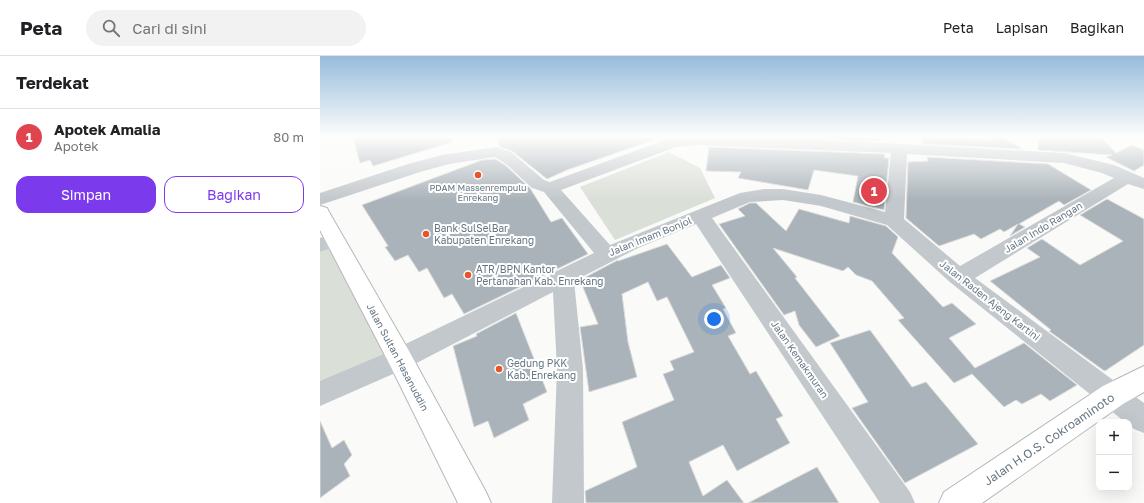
<!DOCTYPE html>
<html lang="id">
<meta charset="utf-8">
<style>
:root{--surface:#fff;--page:#f2f2f2;--text:#202124;--muted:#757577;--line:#e0e0e0;--accent:#7c3aed}
body{margin:0;font-family:"Golos Text",sans-serif;background:var(--page);color:var(--text)}
.controls{position:absolute;right:12px;bottom:12px;display:grid;overflow:hidden;border-radius:8px;box-shadow:0 4px 16px #0002}
.controls button{width:36px;height:36px;display:grid;place-items:center;padding:0;border:0;border-bottom:1px solid var(--line);background:var(--surface);color:var(--text);font:20px sans-serif}
.you{position:absolute;left:394px;top:263px;width:14px;height:14px;margin:-10px;border:3px solid #fff;border-radius:50%;background:#1a73e8;box-shadow:0 0 0 6px #1a73e833}
.badge{display:grid;place-items:center;width:26px;height:26px;border-radius:50%;background:var(--accent);color:#fff;font-size:13px;font-weight:700}
.pin{position:absolute;translate:-50% -50%;border:2px solid #fff;box-shadow:0 1px 4px #0006}
.list{margin:0;padding:0;list-style:none}
h2{display:flex;justify-content:space-between;align-items:center;height:52px;margin:0;padding:0 16px;font-size:17px}
h2 small{font-size:13px;font-weight:400;color:var(--muted)}
.list li{display:grid;grid-template-columns:26px 1fr auto;gap:12px;align-items:center;box-sizing:border-box;height:56px;padding:0 16px;border-top:1px solid var(--line)}
.list b{display:block;font-size:15px;white-space:nowrap}
.list p{margin:0;font-size:13px;white-space:nowrap;color:var(--muted)}
.list em{font-size:13px;font-style:normal;color:var(--muted)}
.actions{display:flex;gap:8px;padding:12px 16px}
.actions a{flex:1;padding:9px 0;border:1px solid var(--accent);border-radius:12px;text-align:center;font-size:14px;color:var(--accent)}
.actions .main{background:var(--accent);color:#fff}
.icon{flex:none;width:22px;height:22px;fill:none;stroke:currentColor;stroke-width:2;stroke-linecap:round;stroke-linejoin:round}
.map{position:relative;flex:none;width:824px;height:447px;overflow:hidden}
header{display:flex;align-items:center;gap:24px;box-sizing:border-box;height:56px;padding:0 20px;background:var(--surface);border-bottom:1px solid var(--line)}
header strong{font-size:19px}
nav{display:flex;gap:22px;margin-inline-start:auto;font-size:14px}
.search{width:280px;height:36px;background:var(--page);display:flex;align-items:center;gap:10px;box-sizing:border-box;padding:0 14px;border-radius:22px;color:var(--muted);font-size:15px}
main{display:flex}
aside{flex:1;background:var(--surface)}
.map>svg:first-child{display:block}
.green{fill:#dadfd7}
.building{fill:#aab3b9;stroke:#dcdcda}
.lines{fill:none;stroke-linecap:round;stroke-linejoin:round}
.highway-casing{stroke:#b4b9bd;stroke-width:2}
.street{fill:#c3c8cc;fill-rule:evenodd}
.highway{fill:#fff;fill-rule:evenodd}
.poi-dot{fill:#e4572e;stroke:#fff;stroke-width:1.5}
.labels{text-anchor:middle;dominant-baseline:central;stroke-width:4;stroke-linejoin:round;paint-order:stroke}
.far-poi-label{font-size:9px;fill:#657683;stroke:#fff}
.street-label{font-size:10px;fill:#657683;stroke:#fff}
.poi-label{font-size:10px;fill:#657683;stroke:#fff;text-anchor:start}
.near-street-label{font-size:12px;fill:#657683;stroke:#fff}
</style>
<header>
<strong>Peta</strong>
<div class="search"><svg class="icon" aria-label="search" viewBox="0 0 24 24"><circle cx="10" cy="10" r="6"/><path d="M15 15l6 6"/></svg>Cari di sini</div>
<nav><a>Peta</a><a>Lapisan</a><a>Bagikan</a></nav>
</header>
<main>
<aside>
<h2>Terdekat<small></small></h2>
<ul class="list">
<li><span class="badge" style="background:#e0444e">1</span><div><b>Apotek Amalia</b><p>Apotek</p></div><em>80 m</em></li>
</ul>
<div class="actions"><a class="main">Simpan</a><a>Bagikan</a></div>
</aside>
<div class="map">
<svg width="824" height="447" viewBox="0 0 824 447">
<rect width="100%" height="100%" fill="#fafaf8"/>
<!-- green -->
<g class="green">
<polygon points="349,96 380,112 395,142 295,184 260,131"/>
<polygon points="9,193 72,303 0,335 0,196"/>
</g>
<!-- building -->
<g class="building">
<polygon points="33,81 131,81 132,86 53,110 50,104 40,107"/>
<polygon points="177,81 332,81 333,84 247,114 227,123 192,95 180,91"/>
<polygon points="475,81 559,81 560,85 528,84"/>
<polygon points="601,81 670,84 668,81 682,81 703,93 603,88"/>
<polygon points="719,81 781,81 796,97 812,89 824,94 824,109 814,115 786,101 792,99 718,94"/>
<polygon points="389,91 564,98 565,102 569,102 564,154 533,146 538,120 494,114 488,134 418,122 421,116 386,115"/>
<polygon points="607,101 728,108 771,134 744,149 739,145 699,168 705,171 690,180 698,168 684,176 680,173 661,183 654,178 619,190 586,162 588,106 608,105"/>
<polygon points="175,103 185,109 210,132 231,166 242,162 268,198 144,258 132,238 124,242 107,212 99,216 88,199 75,205 65,191 68,190 42,149 162,104"/>
<polygon points="787,143 824,163 824,289 785,315 783,314 729,275 731,274 670,225 720,201 707,192 722,183 760,209 803,185 760,159"/>
<polygon points="430,147 436,147 466,175 479,153 529,167 530,160 566,170 578,181 572,197 623,251 632,247 656,268 629,282 655,312 704,287 757,329 730,345 721,338 702,348 696,344 684,351 652,318 634,327 578,264 584,262 552,225 536,219 528,211 523,215 453,192 477,221 475,222 520,280 496,291 479,269 475,255 464,259 399,168 425,160 418,153"/>
<polygon points="347,188 372,221 401,209 410,222 392,229 406,252 403,253 416,277 408,280 430,318 436,315 463,360 456,363 470,387 417,415 403,389 369,406 383,440 407,424 424,447 266,447 265,435 317,411 302,366 354,344 343,318 354,314 350,305 374,296 347,241 337,245 328,226 302,238 308,286 317,321 269,336 260,271 278,268 260,224 298,204 298,205"/>
<polygon points="196,257 227,336 203,348 209,364 174,382 168,365 154,371 133,290 157,280 156,278"/>
<polygon points="550,274 592,331 606,326 658,388 585,427 532,352 548,346 510,287"/>
<polygon points="0,365 12,392 24,384 32,399 24,408 30,420 0,442"/>
<polygon points="497,411 519,447 428,447 466,427"/>
</g>
<g class="lines">
<defs>
<g id="highway">
<polygon points="0,150 7,152 9,156 89,295 166,436 171,447 138,447 71,311 0,174"/>
<polygon points="824,310 824,336 803,348 662,447 619,447 624,436 783,330"/>
</g>
</defs>
<!-- highway casing -->
<use href="#highway" class="highway-casing"/>
<!-- street -->
<g class="street">
<path d="M353 81H429L528 85 744 97 794 109 824 122V133L808 128 655 222 824 347V377L814 373 809 369V366H805L631 227 567 169 501 150 463 144 430 146 392 162 590 436 595 447H560L376 168 318 192 254 225 263 313 264 447H232L237 313 233 236 89 311 0 350V325L71 295 274 197 224 136 212 132 186 108 175 101 129 108 100 116 0 149V137L88 108 122 99 176 91 191 96 224 124 230 126ZM375 89 571 97 565 156 501 139 463 133H444L420 137 290 189 241 134 356 91ZM587 98 744 107 782 117 794 122 640 210 584 163Z"/>
<polygon points="14,177 21,179 24,184 21,189 0,196 0,182"/>
</g>
<!-- highway -->
<use href="#highway" class="highway"/>
</g>
<!-- sky -->
<linearGradient id="sky" x2="0" y2="1"><stop stop-color="#96bcdc"/><stop offset="0.56" stop-color="#fdfdfc"/><stop offset="1" stop-color="#fdfdfc" stop-opacity="0"/></linearGradient>
<rect width="824" height="144" fill="url(#sky)"/>
<!-- markers -->
<g class="poi-dot">
<circle cx="158" cy="119" r="4"/>
<circle cx="106" cy="178" r="4"/>
<circle cx="148" cy="219" r="4"/>
<circle cx="179" cy="313" r="4"/>
</g>
<g class="labels">
<!-- far-poi labels -->
<g class="far-poi-label">
<text x="158" y="131">PDAM Massenrempulu<tspan x="158" dy="10">Enrekang</tspan></text>
</g>
<!-- street labels -->
<g class="street-label">
<text transform="translate(723 171) rotate(-31)">Jalan Indo Rangan</text>
<text transform="translate(330 180) rotate(-22)">Jalan Imam Bonjol</text>
<text transform="translate(670 244) rotate(38)">Jalan Raden Ajeng Kartini</text>
<text transform="translate(78 301) rotate(62)">Jalan Sultan Hasanuddin</text>
<text transform="translate(480 303) rotate(55)">Jalan Kemakmuran</text>
</g>
<!-- poi labels -->
<g class="poi-label">
<text x="114" y="172">Bank SulSelBar<tspan x="114" dy="12">Kabupaten Enrekang</tspan></text>
<text x="156" y="213">ATR/BPN Kantor<tspan x="156" dy="12">Pertanahan Kab. Enrekang</tspan></text>
<text x="187" y="307">Gedung PKK<tspan x="187" dy="12">Kab. Enrekang</tspan></text>
</g>
<!-- near-street labels -->
<g class="near-street-label">
<text transform="translate(729 383) rotate(-34)">Jalan H.O.S. Cokroaminoto</text>
</g>
</g>
</svg>
<div class="controls">
<button>+</button>
<button>−</button>
</div>
<div class="you"></div>
<div class="pin badge" style="left:554px;top:135px;background:#e0444e">1</div>
</div>
</main>
